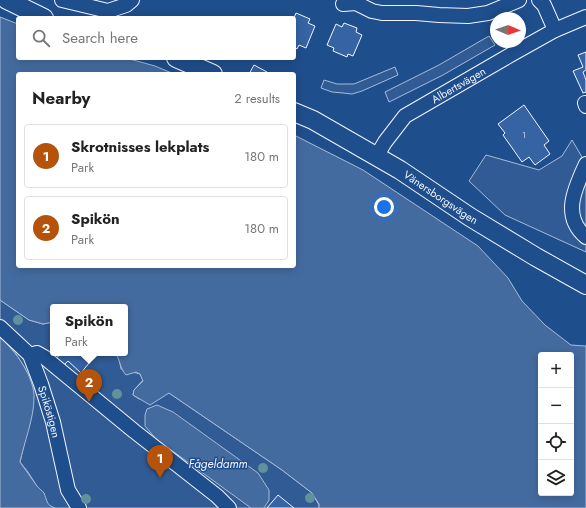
<!DOCTYPE html>
<meta charset="utf-8">
<style>
:root{--surface:#fff;--page:#f2f2f2;--text:#222;--muted:#767676;--line:#e0e0e0;--accent:#b45309}
body{margin:0;font-family:Jost,sans-serif;background:var(--page);color:var(--text)}
.controls{position:absolute;right:12px;bottom:12px;display:grid;overflow:hidden;border-radius:4px;box-shadow:0 2px 10px #0003}
.controls button{width:36px;height:36px;display:grid;place-items:center;padding:0;border:0;border-bottom:1px solid var(--line);background:var(--surface);color:var(--text);font:20px sans-serif}
.compass{position:absolute;left:490px;top:12px;width:36px;height:36px;border-radius:50%;background:var(--surface);box-shadow:0 2px 10px #0003;rotate:92deg}
.you{position:absolute;left:384px;top:207px;width:14px;height:14px;margin:-10px;border:3px solid #fff;border-radius:50%;background:#1a73e8;box-shadow:0 0 0 6px #1a73e833}
.badge{display:grid;place-items:center;width:26px;height:26px;border-radius:50%;background:var(--accent);color:#fff;font-size:13px;font-weight:700}
.pin{position:absolute;translate:-50% -33px;filter:drop-shadow(0 1px 2px #0008)}
.pin::after{content:'';position:absolute;top:21px;width:14px;height:12px;background:inherit;clip-path:polygon(0 0,100% 0,50% 100%)}
.popup{position:absolute;left:50px;top:304px;width:78px;height:52px;box-sizing:border-box;display:grid;place-content:center;border-radius:4px;background:var(--surface);filter:drop-shadow(0 1px 3px #0005);font-size:13px;white-space:nowrap;color:var(--muted)}
.popup b{font-size:15px;color:var(--text)}
.popup::after{content:'';position:absolute;left:50%;top:100%;margin-left:-8px;border:8px solid transparent;border-top-color:var(--surface)}
.list{margin:0;padding:0;list-style:none}
h2{display:flex;justify-content:space-between;align-items:center;height:52px;margin:0;padding:0 16px;font-size:17px}
h2 small{font-size:13px;font-weight:400;color:var(--muted)}
.list li{display:grid;grid-template-columns:26px 1fr auto;gap:12px;align-items:center;box-sizing:border-box;height:64px;margin:0 8px 8px;padding:0 8px;border:1px solid var(--line);border-radius:4px}
.list b{display:block;font-size:15px;white-space:nowrap}
.list p{margin:0;font-size:13px;white-space:nowrap;color:var(--muted)}
.list em{font-size:13px;font-style:normal;color:var(--muted)}
.icon{flex:none;width:22px;height:22px;fill:none;stroke:currentColor;stroke-width:2;stroke-linecap:round;stroke-linejoin:round}
.map{position:relative;flex:none;width:586px;height:508px;overflow:hidden}
.search{position:absolute;background:var(--surface);box-shadow:0 2px 10px #0003;left:16px;top:16px;width:280px;height:44px;display:flex;align-items:center;gap:10px;box-sizing:border-box;padding:0 14px;border-radius:4px;color:var(--muted);font-size:15px}
.panel{position:absolute;background:var(--surface);box-shadow:0 2px 10px #0003;left:16px;top:72px;width:280px;height:196px;border-radius:4px}
.map>svg:first-child{display:block}
.built{fill:#305b95;stroke:#a8bbd7}
.water{fill:#446ba0;stroke:#a8bbd7;fill-rule:evenodd}
.building{fill:#3563a3;stroke:#f2f6ff}
.lines{fill:none;stroke-linecap:round;stroke-linejoin:round}
.minor-casing{stroke:#f2f6ff;stroke-width:16}
.major-casing{stroke:#f2f6ff;stroke-width:20}
.minor{stroke:#1f4e8c;stroke-width:14}
.major{stroke:#1f4e8c;stroke-width:18}
.tree{fill:#61919a}
.labels{text-anchor:middle;dominant-baseline:central;stroke-width:3;stroke-linejoin:round;paint-order:stroke}
.number-label{font-size:9px;fill:#c3d1e8}
.street-label{font-size:11px;fill:#f2f6ff;stroke:#1f4e8c}
.water-label{font-size:12px;font-style:italic;fill:#f2f6ff;stroke:#1f4e8c}
</style>
<div class="map">
<svg width="586" height="508" viewBox="0 0 586 508">
<rect width="100%" height="100%" fill="#1f4e8c"/>
<!-- built -->
<g class="built">
<polygon points="489,36 495,45 443,75 389,102 385,92 439,65"/>
<polygon points="395,67 398,75 362,91 352,94 343,93 332,92 321,88 324,80 337,84 354,84"/>
<polygon points="572,140 586,164 586,252 505,215 469,181 486,155 539,170 562,156"/>
<polygon points="0,300 29,320 43,324 53,322 53,353 95,353 100,355 103,353 115,353 119,358 121,369 140,374 143,380 134,390 133,395 139,399 169,393 282,470 312,493 319,505 319,508 55,508 50,506 46,502 43,492 38,488 28,472 20,462 29,423 31,383 25,368 16,354 0,337"/>
</g>
<!-- water -->
<g class="water">
<path d="M0 17 18 24V58H126L155 66 174 74H18V266H294V135L363 170 478 246 508 278 522 301 545 325 571 345 586 346V508H319V504L312 493 282 470 169 393 150 405 133 395 134 390 143 381 140 374 136 372 126 375C119 367 121 361 115 353H125V307H53V322L43 324 29 320 0 300ZM541 355H571V493H541Z"/>
<path d="M0 337C15 350 35 378 34 398 34 418 24 443 20 462 26 470 31 478 37 486 39 489 42 490 44 493 47 500 46 505 55 508H0Z"/>
<polygon points="157,405 173,412 258,473 269,490 269,500 264,508 251,508 156,439 145,426 145,415 147,409"/>
</g>
<!-- building -->
<g class="building">
<polygon points="296,13 310,19 308,23 315,26 306,48 299,45 297,49 294,47 294,18"/>
<polygon points="344,23 357,28 356,32 362,35 353,56 348,54 347,57 333,51 334,48 327,45 336,24 342,27"/>
<polygon points="586,52 586,70 583,72 586,80 586,92 583,93 573,71 583,67 578,55"/>
<polygon points="254,65 267,72 266,74 249,74"/>
<polygon points="524,105 549,141 544,145 550,154 535,165 529,157 522,162 503,135 505,133 498,124"/>
<polygon points="61,353 78,353 89,363 81,373 68,361 63,366 55,360"/>
<polygon points="278,495 294,508 267,508"/>
</g>
<g class="lines">
<defs>
<g id="minor">
<polyline points="62,0 108,11 126,5 132,0"/>
<polyline points="539,0 544,5 555,30"/>
<polyline points="343,4 356,3 372,11 382,13 416,13 439,15 468,16 488,13 519,0"/>
<polyline points="585,103 586,106"/>
<path id="s1" d="M376 157 385 142 405 116 512 54 555 30 586 17"/>
<path d="M586 164C575 188 561 216 586 237"/>
<path id="s2" d="M0 327 30 355 41 384 53 422 68 490 79 508"/>
<polyline points="30,355 37,353 44,357 134,431 217,496 229,508"/>
</g>
<g id="major">
<polyline points="7,0 44,18"/>
<polyline points="176,58 213,74"/>
<path id="s3" d="M294 112 313 120 400 170 470 217 536 257 586 285"/>
</g>
</defs>
<!-- minor casing -->
<use href="#minor" class="minor-casing"/>
<!-- major casing -->
<use href="#major" class="major-casing"/>
<!-- minor -->
<use href="#minor" class="minor"/>
<!-- major -->
<use href="#major" class="major"/>
</g>
<!-- trees -->
<g class="tree">
<circle cx="18" cy="320" r="5"/>
<circle cx="117" cy="394" r="5"/>
<circle cx="263" cy="468" r="5"/>
<circle cx="310" cy="498" r="5"/>
<circle cx="86" cy="499" r="5"/>
</g>
<g class="labels">
<!-- number labels -->
<g class="number-label">
<text x="524" y="134">1</text>
</g>
<!-- street labels -->
<g class="street-label">
<text stroke="none"><textPath href="#s1" startOffset="112">Albertsvägen</textPath></text>
<text stroke="none"><textPath href="#s3" startOffset="170">Vänersborgsvägen</textPath></text>
<text stroke="none"><textPath href="#s2" startOffset="101">Spiköstigen</textPath></text>
</g>
<!-- water labels -->
<g class="water-label">
<text x="218" y="464">Fågeldamm</text>
</g>
</g>
</svg>
<div class="controls">
<button>+</button>
<button>−</button>
<button><svg class="icon" aria-label="locate" viewBox="0 0 24 24"><circle cx="12" cy="12" r="6"/><path d="M12 2v4M12 18v4M2 12h4M18 12h4"/></svg></button>
<button><svg class="icon" aria-label="layers" viewBox="0 0 24 24"><path d="M12 4l9 5-9 5-9-5zM3 14l9 5 9-5"/></svg></button>
</div>
<svg class="compass" viewBox="-18 -18 36 36"><path d="M0-13l5 13h-10z" fill="#e53935"/><path d="M0 13l5-13h-10z" fill="#767676"/></svg>
<div class="you"></div>
<div class="pin badge" style="left:160px;top:478px">1</div>
<div class="pin badge" style="left:89px;top:402px">2</div>
<div class="popup"><b>Spikön</b>Park</div>
<div class="search"><svg class="icon" aria-label="search" viewBox="0 0 24 24"><circle cx="10" cy="10" r="6"/><path d="M15 15l6 6"/></svg>Search here</div>
<section class="panel">
<h2>Nearby<small>2 results</small></h2>
<ul class="list">
<li><span class="badge">1</span><div><b>Skrotnisses lekplats</b><p>Park</p></div><em>180 m</em></li>
<li><span class="badge">2</span><div><b>Spikön</b><p>Park</p></div><em>180 m</em></li>
</ul>
</section>
</div>
